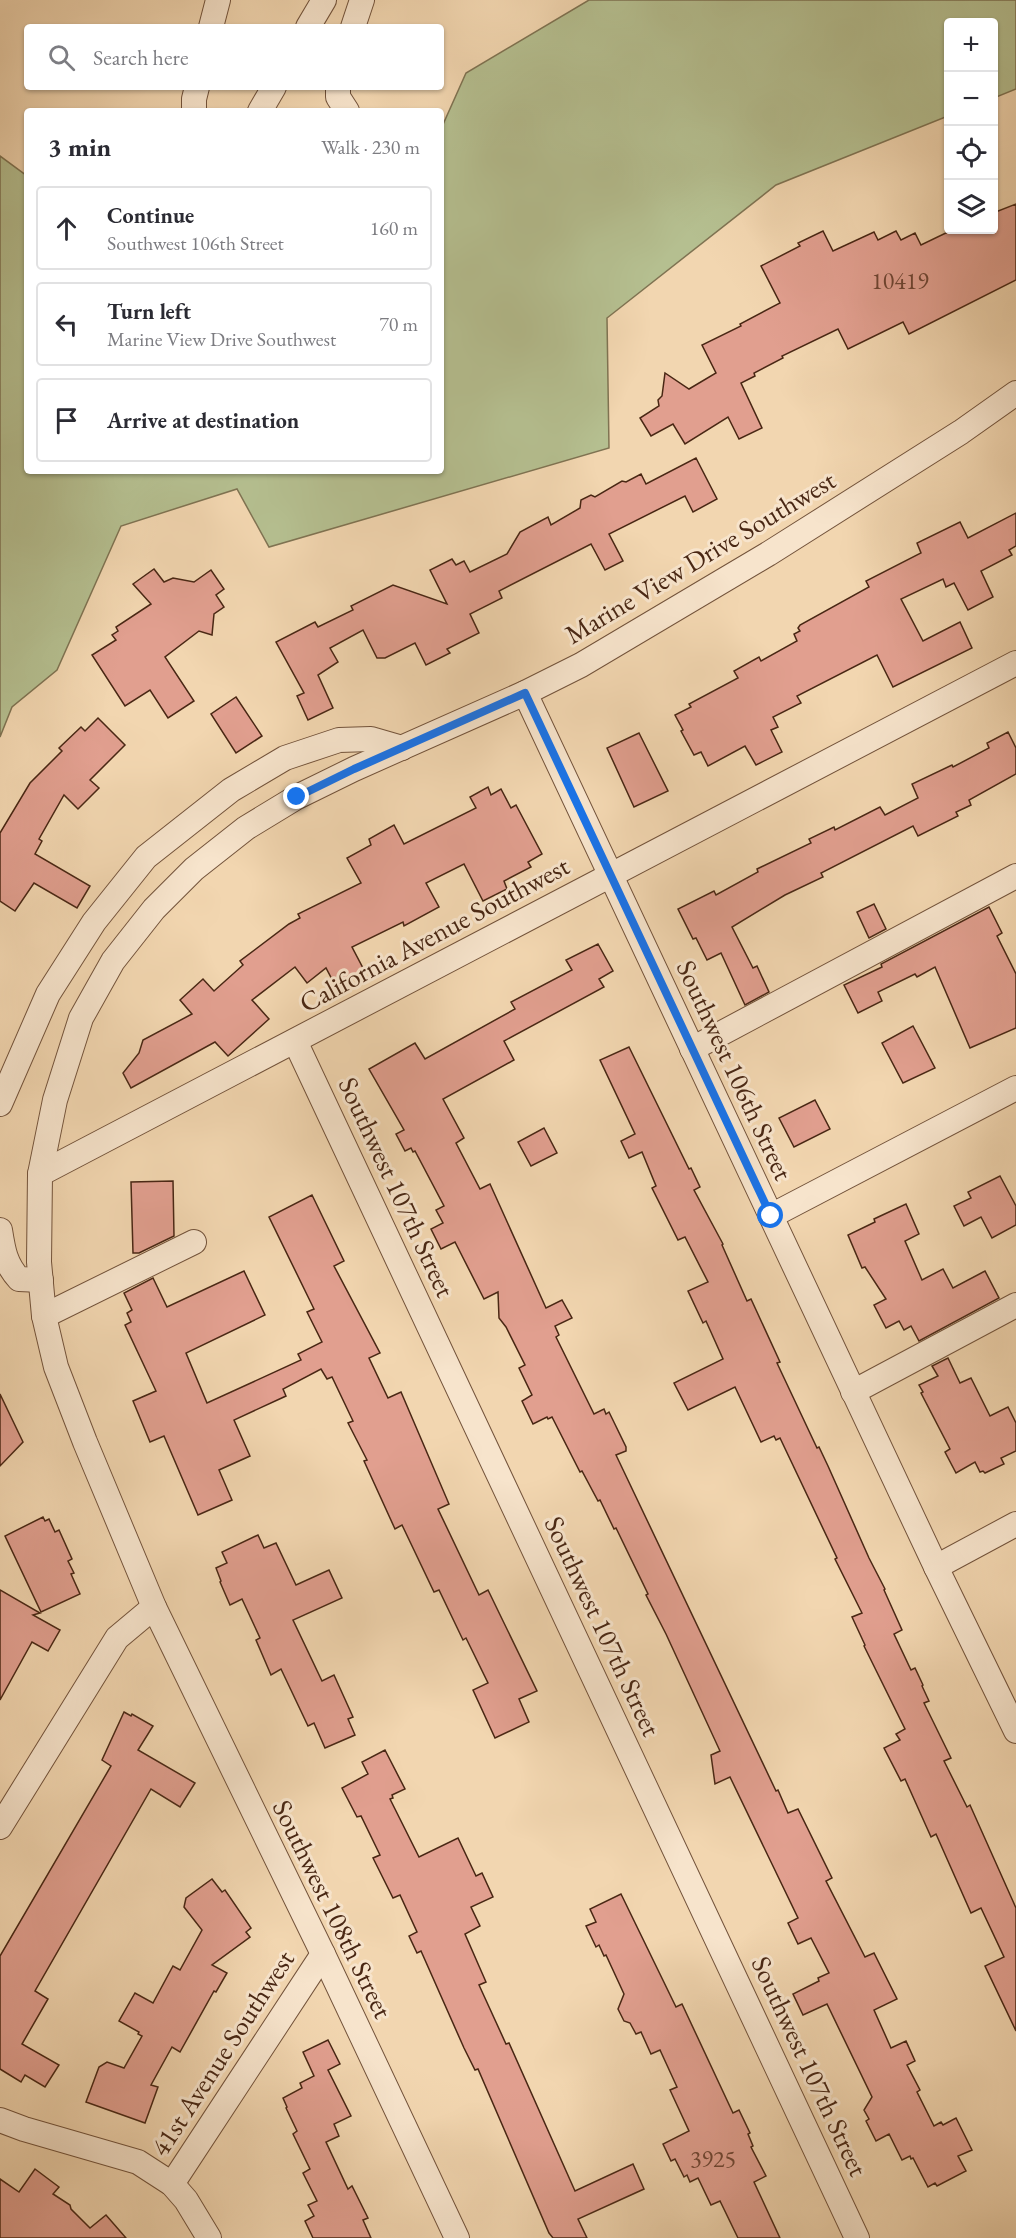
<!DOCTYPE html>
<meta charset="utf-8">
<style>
:root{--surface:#fff;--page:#f7f7f7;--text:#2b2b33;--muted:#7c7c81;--line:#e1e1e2}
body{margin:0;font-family:"EB Garamond",serif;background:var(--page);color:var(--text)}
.controls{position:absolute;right:18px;top:18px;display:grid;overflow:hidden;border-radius:6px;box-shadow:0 2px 4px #0004}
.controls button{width:54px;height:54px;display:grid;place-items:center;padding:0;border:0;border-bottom:2px solid var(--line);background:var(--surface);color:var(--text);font:30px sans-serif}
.stop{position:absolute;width:18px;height:18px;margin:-14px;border:4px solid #1a73e8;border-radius:50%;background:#fff}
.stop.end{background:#1a73e8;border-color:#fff;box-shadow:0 2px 6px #0008}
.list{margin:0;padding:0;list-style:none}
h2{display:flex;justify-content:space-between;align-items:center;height:78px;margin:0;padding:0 24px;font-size:26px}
h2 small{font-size:20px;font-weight:400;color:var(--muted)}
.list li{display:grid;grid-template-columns:39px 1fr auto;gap:18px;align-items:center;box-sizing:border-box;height:84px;margin:0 12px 12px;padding:0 12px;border:2px solid var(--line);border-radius:6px}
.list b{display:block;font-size:22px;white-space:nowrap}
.list p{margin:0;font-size:20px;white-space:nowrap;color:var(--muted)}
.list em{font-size:20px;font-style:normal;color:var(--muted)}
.icon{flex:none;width:33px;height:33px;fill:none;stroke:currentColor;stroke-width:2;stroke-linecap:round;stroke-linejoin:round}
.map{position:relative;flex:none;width:1016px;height:2238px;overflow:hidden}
.search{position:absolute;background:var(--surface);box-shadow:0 2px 4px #0004;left:24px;top:24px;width:420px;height:66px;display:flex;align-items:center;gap:15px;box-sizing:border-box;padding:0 21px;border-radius:6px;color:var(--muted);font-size:22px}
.panel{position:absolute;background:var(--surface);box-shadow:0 2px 4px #0004;left:24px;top:108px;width:420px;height:366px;border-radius:6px}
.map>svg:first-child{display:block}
.green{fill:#b5bf90;stroke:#7f7352;stroke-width:1.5}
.building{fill:#e19f8f;stroke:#492714;stroke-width:1.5}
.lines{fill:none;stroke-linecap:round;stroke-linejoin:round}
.minor-casing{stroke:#73533b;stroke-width:26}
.minor{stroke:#f7e4cc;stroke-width:24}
.route{stroke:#1a73e8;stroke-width:8}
.labels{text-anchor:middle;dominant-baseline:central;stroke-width:6;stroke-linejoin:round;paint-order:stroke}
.number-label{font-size:24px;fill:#6f4533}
.street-label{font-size:27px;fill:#492714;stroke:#f7e4cc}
</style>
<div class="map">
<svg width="1016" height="2238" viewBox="0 0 1016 2238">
<rect width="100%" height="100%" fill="#f2d6b0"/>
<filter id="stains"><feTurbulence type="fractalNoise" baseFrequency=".00333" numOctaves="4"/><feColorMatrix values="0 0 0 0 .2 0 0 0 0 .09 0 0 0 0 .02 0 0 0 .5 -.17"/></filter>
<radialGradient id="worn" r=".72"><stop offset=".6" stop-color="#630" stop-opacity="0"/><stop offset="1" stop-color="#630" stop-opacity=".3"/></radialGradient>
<!-- green -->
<polygon class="green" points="589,0 1016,0 1016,89 994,98 994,22 948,22 948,116 776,185 607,318 609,448 269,547 237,489 121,526 57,670 12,707 0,737 0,156 27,176 27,471 441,471 441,129 466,73"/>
<!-- building -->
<g class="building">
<polygon points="1016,204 1016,280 909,334 903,322 848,349 838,329 782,356 783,358 754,373 755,376 741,383 762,428 739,439 728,417 685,444 673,424 651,436 640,418 659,406 658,400 662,396 665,373 689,389 716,373 702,345 741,326 740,324 780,303 761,266 800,246 798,243 823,231 833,251 874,232 878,240 896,231 901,240 915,233 921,245 952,230 993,230 993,213"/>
<polygon points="696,458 717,499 693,512 685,496 609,534 623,561 605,570 591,544 499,591 502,598 470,614 479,633 447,649 450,653 426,665 415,643 385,658 377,658 363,630 330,648 338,662 318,675 333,708 308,720 297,696 304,693 276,642 315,622 318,627 353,610 351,606 393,585 447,604 430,570 452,559 456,565 464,561 470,572 507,554 520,532 548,517 551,525 580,508 581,500 591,495 595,497 622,481 626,482 641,474 646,484"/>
<polygon points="1016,513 1016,546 1009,550 1012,555 981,571 993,597 968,610 954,583 946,587 943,579 901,599 923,641 960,622 972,648 893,687 877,655 797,696 801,703 773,717 778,727 771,730 782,752 756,765 745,746 708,766 701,752 694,755 681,731 683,730 675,715 691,707 689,704 738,678 734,671 759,657 761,661 797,641 794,634 800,631 798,628 800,625 869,587 866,581 921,553 917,543 960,522 968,538"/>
<polygon points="154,569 164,582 173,578 194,582 211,570 224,589 216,595 224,607 214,614 212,635 199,631 165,657 194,701 168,718 150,690 125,706 92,655 116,640 112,635 118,631 116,627 151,604 133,584"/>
<polygon points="236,697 262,736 236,753 211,714"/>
<polygon points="98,718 125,745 90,780 99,788 78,809 64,795 39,839 42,841 35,854 90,886 77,908 34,883 15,911 0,901 0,833 30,783 62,751 59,748 81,727 85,731"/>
<polygon points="1008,732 1016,748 1016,774 969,800 971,805 956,812 958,816 918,836 913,826 821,873 823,877 785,895 732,927 753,968 757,966 769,992 745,1005 721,953 707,960 696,938 693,939 678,909 714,891 716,895 758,872 757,869 811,843 809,839 834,827 835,830 880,807 885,815 918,798 912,784 952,765 953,767 989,748 987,743"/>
<polygon points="639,733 668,791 634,807 607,748"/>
<polygon points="488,787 491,795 501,789 511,808 516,805 542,854 528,862 531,867 504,881 507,889 483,901 464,864 426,883 439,907 404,926 403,922 352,947 364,970 335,985 326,968 307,983 295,967 252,1000 269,1019 228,1056 215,1042 131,1088 123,1073 139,1053 143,1040 192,1014 180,1000 203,979 214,991 243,965 240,961 289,924 300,918 298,914 361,883 347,858 371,845 369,839 394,825 404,844 476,808 470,797"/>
<polygon points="874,904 886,929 869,938 857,912"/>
<polygon points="989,907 1002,933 997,936 1016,974 1016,1028 970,1048 935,967 917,977 915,974 878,992 882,1001 858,1013 844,985 882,967 881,964"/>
<polygon points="598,944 613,971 599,979 604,987 504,1041 514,1060 443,1099 464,1138 456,1143 480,1189 490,1184 546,1308 562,1300 572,1318 555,1326 559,1335 556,1337 594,1414 604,1409 606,1414 609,1412 626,1447 626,1451 616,1455 776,1791 778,1790 788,1813 798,1809 832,1878 826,1881 865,1957 874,1953 897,1999 874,2010 891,2048 906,2041 915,2061 907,2065 920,2090 917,2092 934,2126 941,2122 943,2125 956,2118 972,2150 958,2156 966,2171 937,2186 935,2183 928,2187 913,2158 911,2159 910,2156 902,2160 889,2134 876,2141 866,2121 869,2119 864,2110 872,2097 827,2004 803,2015 793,1994 819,1981 818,1978 829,1973 811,1938 798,1944 788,1923 798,1918 730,1777 715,1784 711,1755 720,1751 666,1634 646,1595 648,1594 616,1528 614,1529 600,1500 598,1501 582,1471 580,1472 552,1417 548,1419 547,1417 533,1424 522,1401 532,1395 519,1368 525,1365 506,1327 499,1318 498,1292 484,1299 455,1242 441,1249 431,1229 443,1223 436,1210 444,1206 415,1151 413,1152 411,1148 405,1151 396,1134 404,1130 369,1069 415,1043 425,1059 515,1009 511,1002 572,970 566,960"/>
<polygon points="913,1026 935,1068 903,1083 882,1043"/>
<polygon points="629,1047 689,1169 691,1168 700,1187 694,1190 723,1244 722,1245 747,1301 751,1299 780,1362 777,1363 817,1448 819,1447 828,1466 869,1558 885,1589 884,1590 902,1630 894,1634 911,1670 915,1668 923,1685 922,1686 929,1701 924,1703 951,1758 944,1761 967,1807 970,1805 1016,1908 1016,2031 985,1966 1004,1957 981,1908 971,1913 936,1834 931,1837 905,1779 901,1781 884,1748 900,1740 896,1734 905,1729 864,1646 865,1645 852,1617 862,1613 835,1559 837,1558 780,1438 776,1440 774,1436 761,1442 735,1387 688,1410 674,1383 723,1359 706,1321 703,1323 688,1291 708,1282 685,1237 678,1240 652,1188 656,1186 642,1152 629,1158 621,1141 635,1134 600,1060"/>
<polygon points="815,1100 830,1129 794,1147 779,1118"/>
<polygon points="544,1128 557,1153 531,1166 518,1142"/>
<polygon points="1000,1176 1016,1206 1016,1225 992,1238 981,1217 964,1226 954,1206 971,1198 968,1192"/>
<polygon points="173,1181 174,1236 139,1253 133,1253 131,1182"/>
<polygon points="312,1195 344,1261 334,1266 380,1353 369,1358 388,1398 401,1392 449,1504 438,1509 479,1595 488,1590 537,1691 519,1699 529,1722 495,1738 473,1690 488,1683 466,1638 463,1640 439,1590 434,1592 402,1525 395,1529 364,1461 367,1460 348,1423 353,1421 332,1377 327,1379 321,1369 283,1389 286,1396 234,1420 250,1456 219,1470 232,1500 198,1515 164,1436 150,1442 133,1401 156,1391 125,1325 131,1322 127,1313 132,1310 124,1293 153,1278 167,1307 244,1271 265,1315 186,1353 207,1403 301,1360 298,1354 322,1342 307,1312 314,1309 269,1217"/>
<polygon points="906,1204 919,1234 905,1241 922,1280 943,1269 953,1288 985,1271 999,1298 919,1341 911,1326 904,1330 899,1321 886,1328 874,1305 886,1299 865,1267 862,1268 848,1235 875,1222 874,1219"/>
<polygon points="948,1358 960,1383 971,1378 990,1416 1008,1407 1016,1423 1016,1451 1001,1458 1004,1464 985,1473 983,1471 980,1472 975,1462 956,1473 945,1452 950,1449 921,1393 923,1392 919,1385 938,1376 932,1366"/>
<polygon points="0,1394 23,1442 0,1466"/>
<polygon points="43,1517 45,1521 49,1519 55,1532 59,1530 72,1559 68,1561 74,1573 71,1574 80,1594 41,1612 5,1536"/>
<polygon points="258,1535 264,1548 276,1543 296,1585 329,1570 342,1598 293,1620 322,1681 334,1675 353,1717 348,1719 355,1735 325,1748 314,1723 308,1726 281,1669 271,1675 256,1640 260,1638 242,1599 230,1605 220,1582 221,1581 216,1568 227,1563 222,1552"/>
<polygon points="0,1590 40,1613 33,1615 60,1630 48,1651 32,1642 0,1700"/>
<polygon points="124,1712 131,1716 132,1714 153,1726 138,1750 195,1783 180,1807 151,1789 35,1991 48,1999 22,2044 59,2065 45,2087 25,2075 21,2082 0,2069 0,1956 111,1766 102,1760"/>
<polygon points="385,1750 405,1789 392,1795 393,1798 390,1799 419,1857 458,1838 476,1876 482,1873 493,1897 471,1907 480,1926 465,1934 486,1982 479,1985 506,2044 509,2043 575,2191 633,2164 644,2189 578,2219 587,2238 553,2238 549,2233 478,2069 475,2070 464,2048 421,1951 417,1953 409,1936 417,1932 400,1895 393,1898 373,1858 380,1855 361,1816 357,1817 342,1788 368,1774 362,1762"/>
<polygon points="212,1879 222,1892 225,1890 251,1928 246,1932 250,1937 212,1965 227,1973 216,1992 214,1991 180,2052 172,2047 151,2085 158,2087 145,2123 86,2102 99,2067 107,2062 124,2068 142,2036 138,2034 139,2032 119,2021 135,1993 153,2003 173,1966 180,1970 202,1930 184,1907 186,1898"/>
<polygon points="621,1894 676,2007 682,2004 733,2113 739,2110 750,2133 748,2134 753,2146 751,2147 766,2176 754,2182 780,2238 738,2238 720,2201 711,2205 698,2178 690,2182 687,2175 684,2177 675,2159 671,2161 663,2144 689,2131 670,2090 677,2087 660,2050 651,2054 641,2032 636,2034 630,2023 624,2021 618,2009 624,1994 606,1955 604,1956 599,1945 596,1947 586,1926 596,1922 590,1909"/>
<polygon points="328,2040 340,2064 328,2070 351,2116 334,2124 339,2136 326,2142 348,2189 352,2186 368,2218 363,2220 371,2238 313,2238 305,2221 314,2216 308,2205 317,2201 303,2173 310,2169 293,2134 297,2131 286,2108 287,2107 283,2098 302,2088 300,2083 314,2076 303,2052"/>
<polygon points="35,2169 59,2187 53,2194 70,2205 71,2209 90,2228 106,2215 126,2238 0,2238 0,2179 19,2192"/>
</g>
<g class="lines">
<defs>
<g id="minor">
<polyline points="211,27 218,0"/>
<polyline points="308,27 324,0"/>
<polyline points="353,27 362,0"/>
<polyline points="338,87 338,97 347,111"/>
<polyline points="194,111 194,99 197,87"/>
<polyline points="260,111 274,87"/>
<polyline points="525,693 936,1567 1016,1731"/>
<polyline points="295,1041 857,2238"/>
<polyline points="692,1049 1016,876"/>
<polyline points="0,1104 48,994 94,922 146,857 231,790 285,758 339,740 371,739 402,748"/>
<polyline points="40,1174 1016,663"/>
<polyline points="771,1216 1016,1088"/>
<path d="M0 1230C3 1249 5 1264 19 1279L41 1280"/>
<polyline points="44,1316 194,1242"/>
<polyline points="853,1392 1016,1305"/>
<polyline points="936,1567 1016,1524"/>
<polyline points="0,1827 117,1638 154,1607"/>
<polyline points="0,2120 24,2129 138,2162 172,2184 186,2200 209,2238"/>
<polyline points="172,2184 323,1954"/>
<polyline points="457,2238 323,1954 154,1607 85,1442 56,1367 44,1316 39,1262 40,1174 55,1100 81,1018 113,961 154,909 194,869 246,828 297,797 354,769 525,693 581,665 768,554 961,432 1016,393"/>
</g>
</defs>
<!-- minor casing -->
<use href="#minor" class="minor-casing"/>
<!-- minor -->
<use href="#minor" class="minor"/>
</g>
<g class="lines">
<!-- route -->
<polyline class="route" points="297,797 354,769 525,693 771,1216"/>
</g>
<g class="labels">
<!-- number labels -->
<g class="number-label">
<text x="900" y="280">10419</text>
<text x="713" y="2158">3925</text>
</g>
<!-- street labels -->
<g class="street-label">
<text transform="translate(700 557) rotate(-31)">Marine View Drive Southwest</text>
<text transform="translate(434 934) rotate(-28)">California Avenue Southwest</text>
<text transform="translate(735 1070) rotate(65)">Southwest 106th Street</text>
<text transform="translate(397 1187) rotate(65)">Southwest 107th Street</text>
<text transform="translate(603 1626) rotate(65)">Southwest 107th Street</text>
<text transform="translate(333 1909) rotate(64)">Southwest 108th Street</text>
<text transform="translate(222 2053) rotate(-57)">41st Avenue Southwest</text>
<text transform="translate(810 2066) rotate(65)">Southwest 107th Street</text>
</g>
</g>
<rect width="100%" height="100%" filter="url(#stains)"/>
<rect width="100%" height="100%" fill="url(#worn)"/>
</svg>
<div class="controls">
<button>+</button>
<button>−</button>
<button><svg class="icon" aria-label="locate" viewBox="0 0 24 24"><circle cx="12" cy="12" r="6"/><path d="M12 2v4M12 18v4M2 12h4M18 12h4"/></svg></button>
<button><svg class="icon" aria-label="layers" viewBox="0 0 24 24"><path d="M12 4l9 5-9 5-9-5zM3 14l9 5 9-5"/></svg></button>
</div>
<div class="stop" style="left:771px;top:1216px"></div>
<div class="stop end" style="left:297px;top:797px"></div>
<div class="search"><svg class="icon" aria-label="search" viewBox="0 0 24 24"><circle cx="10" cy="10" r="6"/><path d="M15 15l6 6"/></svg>Search here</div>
<section class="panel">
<h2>3 min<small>Walk · 230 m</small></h2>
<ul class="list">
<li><svg class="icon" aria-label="ahead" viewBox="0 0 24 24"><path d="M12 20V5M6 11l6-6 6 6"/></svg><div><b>Continue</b><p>Southwest 106th Street</p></div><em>160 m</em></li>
<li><svg class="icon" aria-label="left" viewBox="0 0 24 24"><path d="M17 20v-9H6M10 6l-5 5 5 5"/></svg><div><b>Turn left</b><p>Marine View Drive Southwest</p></div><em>70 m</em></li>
<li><svg class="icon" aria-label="arrive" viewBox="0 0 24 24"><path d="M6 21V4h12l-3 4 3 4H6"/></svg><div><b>Arrive at destination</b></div></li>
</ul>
</section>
</div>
